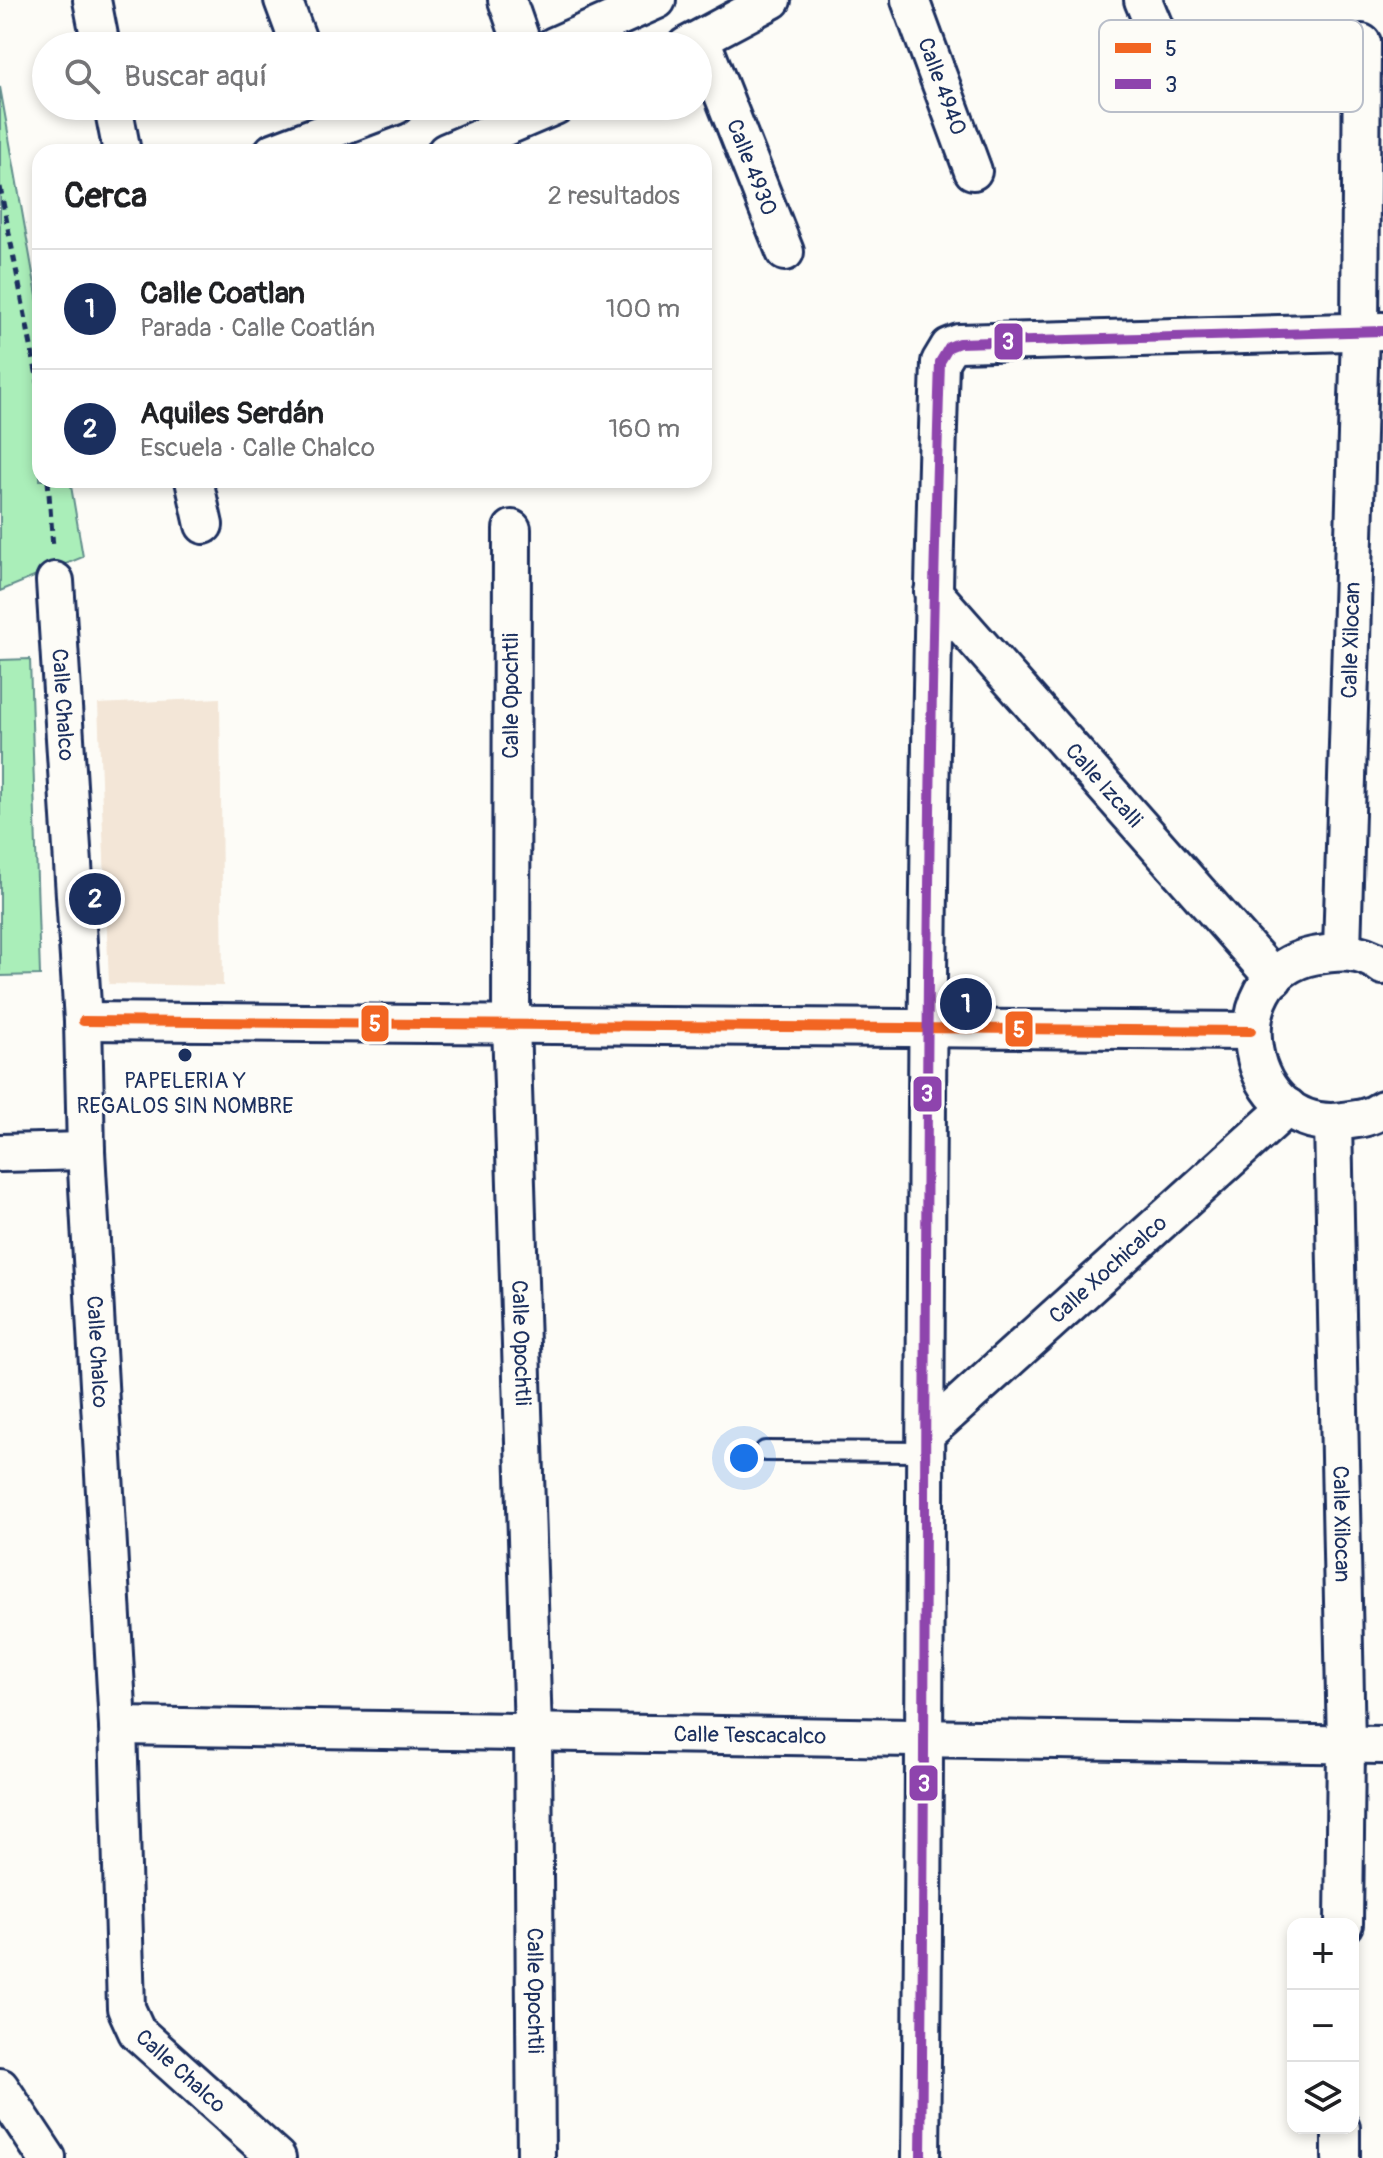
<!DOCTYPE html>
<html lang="es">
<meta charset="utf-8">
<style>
:root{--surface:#fff;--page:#f2f2f2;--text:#202124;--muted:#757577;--line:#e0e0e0;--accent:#1b2f5e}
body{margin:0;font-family:Pangolin,sans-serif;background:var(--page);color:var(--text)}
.controls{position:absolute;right:24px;bottom:24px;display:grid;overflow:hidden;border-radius:16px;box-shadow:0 4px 12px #0003}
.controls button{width:72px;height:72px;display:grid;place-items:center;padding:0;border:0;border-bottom:2px solid var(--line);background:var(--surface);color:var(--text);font:40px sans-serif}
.you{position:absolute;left:744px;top:1458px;width:28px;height:28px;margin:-20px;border:6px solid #fff;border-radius:50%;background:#1a73e8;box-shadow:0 0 0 12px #1a73e833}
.badge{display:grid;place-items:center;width:52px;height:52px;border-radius:50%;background:var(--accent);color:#fff;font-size:26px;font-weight:700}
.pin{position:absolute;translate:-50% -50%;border:4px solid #fff;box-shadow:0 2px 8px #0006}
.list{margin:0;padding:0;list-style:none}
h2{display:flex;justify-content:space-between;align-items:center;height:104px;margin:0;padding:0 32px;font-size:34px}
h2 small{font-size:26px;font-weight:400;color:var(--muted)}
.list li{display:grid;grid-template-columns:52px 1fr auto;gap:24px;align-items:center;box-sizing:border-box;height:120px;padding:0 32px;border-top:2px solid var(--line)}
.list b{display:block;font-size:30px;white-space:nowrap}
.list p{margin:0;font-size:26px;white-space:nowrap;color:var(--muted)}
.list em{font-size:26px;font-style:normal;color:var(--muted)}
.icon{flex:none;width:44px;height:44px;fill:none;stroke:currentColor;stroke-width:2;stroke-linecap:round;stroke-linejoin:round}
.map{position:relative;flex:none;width:1383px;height:2158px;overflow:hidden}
.search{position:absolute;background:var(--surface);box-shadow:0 4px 12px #0003;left:32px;top:32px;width:680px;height:88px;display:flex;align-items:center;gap:20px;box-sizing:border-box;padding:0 28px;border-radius:44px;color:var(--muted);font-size:30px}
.panel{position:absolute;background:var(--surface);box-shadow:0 4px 12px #0003;left:32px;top:144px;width:680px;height:344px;border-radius:24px}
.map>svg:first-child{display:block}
.built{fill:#f3e6d7}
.green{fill:#aaeeb9;stroke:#628e8c;stroke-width:2}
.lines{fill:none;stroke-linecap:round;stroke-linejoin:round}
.lane-casing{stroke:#1b2f5e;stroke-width:24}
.street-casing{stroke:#1b2f5e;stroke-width:42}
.path{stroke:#1b2f5e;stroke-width:5;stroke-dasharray:8 6;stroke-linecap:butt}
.lane{stroke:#fdfcf7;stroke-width:18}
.street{stroke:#fdfcf7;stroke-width:36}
.bus-1-casing{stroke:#fdfcf7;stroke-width:16}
.bus-2-casing{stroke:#fdfcf7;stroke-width:16}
.bus-1{stroke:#f26522;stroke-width:10}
.bus-2{stroke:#8e44ad;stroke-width:10}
.poi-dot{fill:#1b2f5e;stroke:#fdfcf7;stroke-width:3}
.labels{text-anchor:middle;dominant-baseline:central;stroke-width:6;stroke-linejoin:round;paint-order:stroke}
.street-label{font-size:22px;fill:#1b2f5e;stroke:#fdfcf7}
.poi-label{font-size:22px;fill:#1b2f5e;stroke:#fdfcf7}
.key{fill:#fdfcf7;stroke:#b9bec9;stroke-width:2}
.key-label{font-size:22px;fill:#1b2f5e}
.line-badge{stroke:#fdfcf7;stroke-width:3}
.badge-label{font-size:22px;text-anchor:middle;font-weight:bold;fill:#fff}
</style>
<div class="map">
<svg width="1383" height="2158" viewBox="0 0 1383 2158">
<rect width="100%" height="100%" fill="#fdfcf7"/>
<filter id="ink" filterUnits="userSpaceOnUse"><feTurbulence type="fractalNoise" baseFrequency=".0125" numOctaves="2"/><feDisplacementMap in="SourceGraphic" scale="16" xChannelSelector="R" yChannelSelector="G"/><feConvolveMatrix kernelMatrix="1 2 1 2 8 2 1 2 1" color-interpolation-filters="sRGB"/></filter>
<g filter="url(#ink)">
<!-- built -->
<polygon class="built" points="220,698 223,986 109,984 98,704"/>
<!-- green -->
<g class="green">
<polygon points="0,87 40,313 40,480 70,480 83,557 0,591"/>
<polygon points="30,659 40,975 0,976 0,660"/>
</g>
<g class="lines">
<defs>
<polyline id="lane" points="765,1451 927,1452"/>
<g id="street">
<polyline points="92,0 101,46"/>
<polyline points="283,0 300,46"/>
<polyline points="507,0 523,46"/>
<path id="s1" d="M910 0 973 171"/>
<polyline points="1143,0 1173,73"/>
<path id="s2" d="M701 39 785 252"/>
<polyline points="554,46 657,0"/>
<polyline points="686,46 772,0"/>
<polyline points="113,106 122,152"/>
<polyline points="273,152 395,106"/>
<polyline points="446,152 555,106"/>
<polyline points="194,480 204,525"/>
<path id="s3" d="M512 529 511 1023 533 1732 536 2158"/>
<path id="s4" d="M55 581 83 1021 86 1151 118 1726 126 2008 137 2032 277 2158"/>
<path id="s5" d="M933 592 1274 978"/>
<path id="s6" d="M1342 950 1360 331 1362 43"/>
<path d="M1383 966C1361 949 1339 951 1313 956 1215 976 1245 1135 1343 1121 1358 1119 1370 1118 1383 1109"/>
<polyline points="83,1021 1251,1031"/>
<path id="s7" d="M1333 1122 1346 1745 1344 1924"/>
<polyline points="0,1153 86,1151"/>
<path id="s8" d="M927 1433 1288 1107"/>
<path id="s9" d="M118 1726 1383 1745"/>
<polyline points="0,2087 47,2158"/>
<path d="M921 2158C928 1559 921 960 940 362L949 347 959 343 1383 331"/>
<polyline points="1341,2158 1341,2128"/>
</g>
</defs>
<!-- lane casing -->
<use href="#lane" class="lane-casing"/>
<!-- street casing -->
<use href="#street" class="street-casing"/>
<!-- path -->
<g class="path">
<polyline points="0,187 40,392"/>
<polyline points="48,480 53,548"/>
</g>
<!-- lane -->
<use href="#lane" class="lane"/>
<!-- street -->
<use href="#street" class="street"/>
<defs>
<polyline id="bus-1" points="83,1021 1251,1031"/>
<path id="bus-2" d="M921 2158C928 1559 921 960 940 362L949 347 959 343 1383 331"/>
</defs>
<!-- bus-1 casing -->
<use href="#bus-1" class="bus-1-casing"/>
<!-- bus-2 casing -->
<use href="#bus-2" class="bus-2-casing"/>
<!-- bus-1 -->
<use href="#bus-1" class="bus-1"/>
<!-- bus-2 -->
<use href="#bus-2" class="bus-2"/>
</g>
</g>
<!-- markers -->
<circle class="poi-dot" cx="185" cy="1055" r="8"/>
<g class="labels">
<!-- street labels -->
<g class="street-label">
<text stroke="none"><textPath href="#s1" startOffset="92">Calle 4940</textPath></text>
<text stroke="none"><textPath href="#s2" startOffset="138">Calle 4930</textPath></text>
<text stroke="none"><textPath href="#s6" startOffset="310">Calle Xilocan</textPath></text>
<text transform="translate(511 696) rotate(-90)">Calle Opochtli</text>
<text stroke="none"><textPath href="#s4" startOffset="124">Calle Chalco</textPath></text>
<text stroke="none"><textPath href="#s5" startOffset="258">Calle Izcalli</textPath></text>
<text stroke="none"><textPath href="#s8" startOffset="244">Calle Xochicalco</textPath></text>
<text stroke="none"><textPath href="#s3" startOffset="814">Calle Opochtli</textPath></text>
<text stroke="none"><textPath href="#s4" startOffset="772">Calle Chalco</textPath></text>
<text stroke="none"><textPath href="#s7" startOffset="402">Calle Xilocan</textPath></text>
<text stroke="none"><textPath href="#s9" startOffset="632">Calle Tescacalco</textPath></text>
<text stroke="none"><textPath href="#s3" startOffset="1462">Calle Opochtli</textPath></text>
<text stroke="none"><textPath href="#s4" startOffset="1514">Calle Chalco</textPath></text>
</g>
<!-- poi labels -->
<g class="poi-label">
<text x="185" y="1081">PAPELERIA Y<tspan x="185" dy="25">REGALOS SIN NOMBRE</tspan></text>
</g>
</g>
<!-- legend -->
<rect x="1099" y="20" width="264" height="92" rx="12" class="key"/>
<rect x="1115" y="43" width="36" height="10" fill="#f26522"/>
<rect x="1115" y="79" width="36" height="10" fill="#8e44ad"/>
<g class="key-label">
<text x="1165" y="56">5</text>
<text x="1165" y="92">3</text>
</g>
<g class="line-badge">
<rect x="993" y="322" width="31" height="39" rx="8" fill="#8e44ad"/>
<rect x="360" y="1004" width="30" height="39" rx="8" fill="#f26522"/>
<rect x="1004" y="1010" width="30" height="38" rx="8" fill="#f26522"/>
<rect x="912" y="1075" width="31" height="38" rx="8" fill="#8e44ad"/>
<rect x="908" y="1764" width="31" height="38" rx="8" fill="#8e44ad"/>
</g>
<g class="badge-label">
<text x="1008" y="349">3</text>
<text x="375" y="1031">5</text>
<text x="1019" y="1037">5</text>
<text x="927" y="1101">3</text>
<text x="924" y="1791">3</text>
</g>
</svg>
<div class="controls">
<button>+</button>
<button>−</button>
<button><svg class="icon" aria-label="layers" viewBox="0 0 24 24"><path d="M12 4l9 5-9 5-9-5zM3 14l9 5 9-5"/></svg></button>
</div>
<div class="you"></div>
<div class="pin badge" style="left:966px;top:1004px">1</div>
<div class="pin badge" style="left:95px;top:899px">2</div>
<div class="search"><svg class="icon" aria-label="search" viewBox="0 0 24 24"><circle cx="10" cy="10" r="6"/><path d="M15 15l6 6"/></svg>Buscar aquí</div>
<section class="panel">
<h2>Cerca<small>2 resultados</small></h2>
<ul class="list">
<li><span class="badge">1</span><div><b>Calle Coatlan</b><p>Parada · Calle Coatlán</p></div><em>100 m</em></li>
<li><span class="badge">2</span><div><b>Aquiles Serdán</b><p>Escuela · Calle Chalco</p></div><em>160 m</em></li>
</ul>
</section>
</div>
